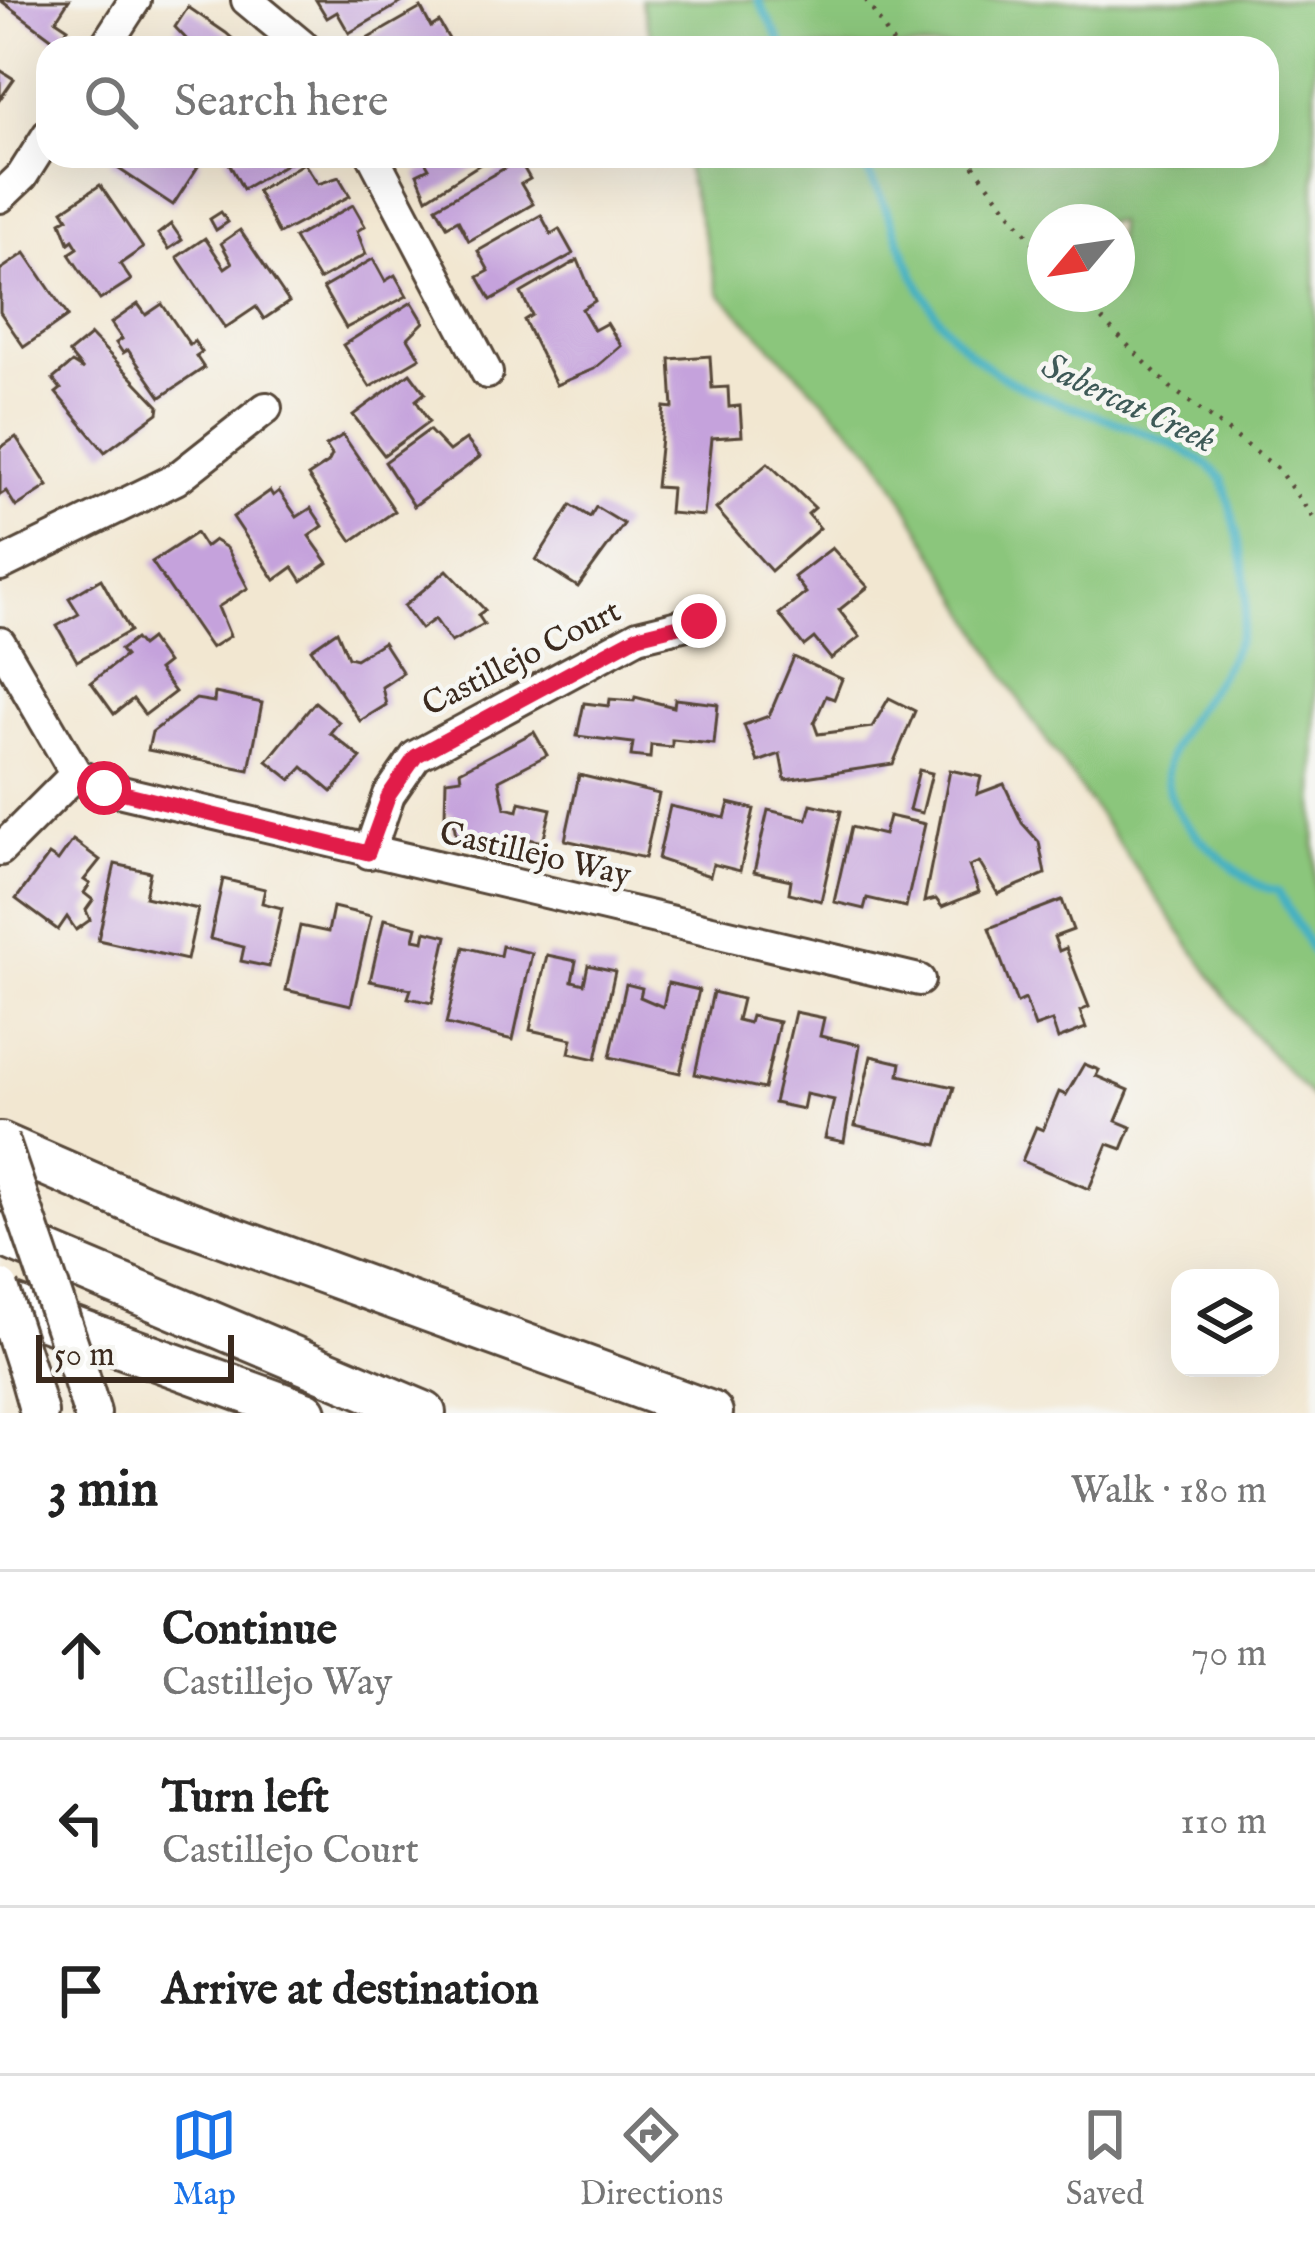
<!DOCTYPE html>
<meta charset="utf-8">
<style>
:root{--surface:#fff;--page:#f2f2f2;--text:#222;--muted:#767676;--line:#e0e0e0;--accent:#1a73e8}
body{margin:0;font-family:"IM FELL English",serif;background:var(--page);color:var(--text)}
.controls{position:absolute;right:36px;bottom:36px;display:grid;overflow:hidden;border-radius:24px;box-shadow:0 12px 48px #0002}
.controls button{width:108px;height:108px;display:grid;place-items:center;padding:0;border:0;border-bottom:3px solid var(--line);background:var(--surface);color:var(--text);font:60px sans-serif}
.compass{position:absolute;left:1027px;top:204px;width:108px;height:108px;border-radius:50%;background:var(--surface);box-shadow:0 12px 48px #0002;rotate:241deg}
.scale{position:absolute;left:36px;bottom:30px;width:198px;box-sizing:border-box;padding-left:12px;border:6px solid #3b2a1e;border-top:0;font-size:33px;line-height:42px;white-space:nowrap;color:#3b2a1e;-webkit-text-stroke:9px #f6f6f2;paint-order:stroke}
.stop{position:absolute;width:36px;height:36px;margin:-27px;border:9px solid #e11d48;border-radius:50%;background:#fff}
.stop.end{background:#e11d48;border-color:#fff;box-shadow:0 3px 12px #0008}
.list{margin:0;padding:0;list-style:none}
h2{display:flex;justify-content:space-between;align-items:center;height:156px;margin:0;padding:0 48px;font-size:51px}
h2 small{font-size:39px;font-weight:400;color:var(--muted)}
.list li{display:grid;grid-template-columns:78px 1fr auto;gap:36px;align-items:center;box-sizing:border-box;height:168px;padding:0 48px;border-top:3px solid var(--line)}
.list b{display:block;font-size:45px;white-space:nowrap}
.list p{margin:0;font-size:39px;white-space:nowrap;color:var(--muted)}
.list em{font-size:39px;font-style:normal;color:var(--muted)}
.icon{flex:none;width:66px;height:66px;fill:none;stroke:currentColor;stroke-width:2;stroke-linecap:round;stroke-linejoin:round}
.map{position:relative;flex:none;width:1315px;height:1413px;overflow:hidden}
.search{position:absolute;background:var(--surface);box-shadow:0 12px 48px #0002;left:36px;right:36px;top:36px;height:132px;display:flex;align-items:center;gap:30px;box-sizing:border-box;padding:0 42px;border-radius:36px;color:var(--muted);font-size:45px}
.sheet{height:660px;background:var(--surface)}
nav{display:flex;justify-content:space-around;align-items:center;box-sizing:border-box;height:168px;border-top:3px solid var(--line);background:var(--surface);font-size:33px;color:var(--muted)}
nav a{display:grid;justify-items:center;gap:6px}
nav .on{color:var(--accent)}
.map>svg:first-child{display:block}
.green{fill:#8bc67b;stroke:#63784c;stroke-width:3;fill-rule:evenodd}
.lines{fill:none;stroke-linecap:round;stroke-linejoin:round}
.stream{stroke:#45b1c2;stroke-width:8}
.building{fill:#c5a2dc}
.minor-casing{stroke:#564639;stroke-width:36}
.major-casing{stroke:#564639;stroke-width:42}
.highway-casing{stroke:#564639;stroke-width:48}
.path{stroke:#564639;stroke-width:4.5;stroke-dasharray:3 9;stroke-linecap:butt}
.minor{stroke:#fff;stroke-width:30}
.major{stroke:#fff;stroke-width:36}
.highway{stroke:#fff;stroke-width:42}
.major-bridge-casing{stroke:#564639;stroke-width:42;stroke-linecap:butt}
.major-bridge{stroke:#fff;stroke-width:36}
.route{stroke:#e11d48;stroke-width:15}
.labels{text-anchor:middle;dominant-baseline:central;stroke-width:9;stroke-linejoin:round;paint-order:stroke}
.street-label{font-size:33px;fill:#3b2a1e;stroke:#f6f6f2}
.water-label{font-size:36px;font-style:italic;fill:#3e5957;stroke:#f6f6f2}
</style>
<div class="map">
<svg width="1315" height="1413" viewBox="0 0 1315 1413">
<rect width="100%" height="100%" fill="#f6f6f2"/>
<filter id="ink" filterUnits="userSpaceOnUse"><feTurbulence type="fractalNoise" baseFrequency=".00833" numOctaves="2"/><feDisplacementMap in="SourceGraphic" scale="24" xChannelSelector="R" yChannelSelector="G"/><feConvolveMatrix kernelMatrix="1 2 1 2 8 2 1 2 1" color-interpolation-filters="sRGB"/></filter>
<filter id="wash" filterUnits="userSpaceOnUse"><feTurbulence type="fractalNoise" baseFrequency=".004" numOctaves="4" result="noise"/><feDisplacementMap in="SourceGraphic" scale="48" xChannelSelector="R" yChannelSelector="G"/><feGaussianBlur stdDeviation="2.7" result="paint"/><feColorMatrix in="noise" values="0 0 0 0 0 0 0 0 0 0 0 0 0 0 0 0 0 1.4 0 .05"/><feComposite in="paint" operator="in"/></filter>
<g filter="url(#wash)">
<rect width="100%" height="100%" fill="#f2e7d1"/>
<!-- green -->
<path class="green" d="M641 0H1315V1101L1249 1030 1026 711 878 456 719 293 683 156H1267V48H654ZM1045 222H1117V294H1045Z"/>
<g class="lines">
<!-- stream -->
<g class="stream">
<polyline points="758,0 784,48"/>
<path d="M858 156C911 237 906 315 1000 375 1059 413 1179 429 1223 480 1234 523 1254 579 1243 625 1221 711 1106 757 1209 847 1230 864 1251 887 1278 891L1315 956"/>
</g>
</g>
<g id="blocks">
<!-- building -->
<g class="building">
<polygon points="0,0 69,0 56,20 68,28 58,43"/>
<polygon points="316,0 406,0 349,33 337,12 327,18"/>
<polygon points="188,7 226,33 243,48 187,48 190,43 175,27"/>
<polygon points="421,8 431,27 439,22 453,46 360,48 358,44"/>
<polygon points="0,70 14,79 0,99"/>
<polygon points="114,156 192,156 201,162 173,205 110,163"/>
<polygon points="225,156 300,156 243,189"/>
<polygon points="422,156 493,156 427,198 417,174 429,168"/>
<polygon points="519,160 530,179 521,184 533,204 469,241 458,220 447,226 436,207"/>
<polygon points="304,163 318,184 339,177 350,196 279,234 257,191"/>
<polygon points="100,185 143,248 120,264 131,280 100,300 69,254 78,248 73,240 69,243 61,222 68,218 63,210"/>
<polygon points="353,205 365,226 357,231 366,254 319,280 294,238"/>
<polygon points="221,212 228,222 216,230 210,219"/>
<polygon points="541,215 551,234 559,229 573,254 491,300 478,277 489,271 478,251"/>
<polygon points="171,224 182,240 169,249 158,234"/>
<polygon points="240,230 289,302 264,319 256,307 225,328 177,257 205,238 225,268 232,263 221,243"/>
<polygon points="25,253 68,316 24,347 0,312 0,270"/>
<polygon points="373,259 385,281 395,275 407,296 346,328 323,288"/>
<polygon points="578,260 595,301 582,309 594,330 607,323 621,346 594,369 556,385 524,320 532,315 521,293"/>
<polygon points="412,302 424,322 408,338 420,358 370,387 343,345"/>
<polygon points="138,304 146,315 162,304 190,345 194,341 202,352 196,356 204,368 161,397 128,350 123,353 116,343 122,339 111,323"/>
<polygon points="91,335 159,406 158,413 105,452 56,393 61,389 53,379 72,363 83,370 69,353"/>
<polygon points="710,356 712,388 728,387 729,407 740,406 742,436 712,438 704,516 669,513 671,488 656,487 664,407 673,408 670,359"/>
<polygon points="410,373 425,393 416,400 429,422 384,455 353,415"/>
<polygon points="429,430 449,451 466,439 480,457 414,506 385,462"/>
<polygon points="343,435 395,511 352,541 308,476 328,463 332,455 326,446"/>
<polygon points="16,437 48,486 16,507 6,491 0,495 0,448"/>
<polygon points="768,463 815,508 808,514 820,528 771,571 716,509"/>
<polygon points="270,491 273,496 279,491 297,517 311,508 323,526 309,536 328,563 302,581 293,567 275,580 233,517"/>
<polygon points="571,505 590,517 596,507 624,524 578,587 536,560"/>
<polygon points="196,533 205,547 214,540 227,548 248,588 218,607 230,636 211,648 152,562"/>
<polygon points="832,548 868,587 839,610 860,637 831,659 814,638 804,646 779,614 806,593 794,577"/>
<polygon points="447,570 485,610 478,615 484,624 451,642 435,619 421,629 404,606"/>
<polygon points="101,579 130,631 77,661 57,626 79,614 69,598"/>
<polygon points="337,631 348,657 356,659 383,642 403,673 382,687 386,705 360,721 311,649"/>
<polygon points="135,639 141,646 150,639 167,663 158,670 175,692 145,715 133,699 114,714 91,682 125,656 120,650"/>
<polygon points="794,657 842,679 834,699 826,696 814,723 818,734 872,727 889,698 915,711 893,764 785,780 780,754 758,762 744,725 769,716"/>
<polygon points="215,693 262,703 249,770 148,750 152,732 196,699 214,702"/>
<polygon points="635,697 674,707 675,699 718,704 714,744 672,740 672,747 651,745 650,758 631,756 633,743 577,736 584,703 609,706 610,699 634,701"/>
<polygon points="315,702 339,722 330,733 361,758 332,792 303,767 291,780 267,761"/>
<polygon points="534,732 547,755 499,780 505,808 518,811 520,802 551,809 543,842 519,837 517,848 474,838 473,832 456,835 452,813 445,815 446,780 461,778 460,771"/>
<polygon points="919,770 932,773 922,813 909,810"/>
<polygon points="950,770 981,777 977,794 1004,784 1022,823 1039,842 1045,874 998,894 979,862 969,866 979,892 942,907 936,899 924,902"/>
<polygon points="579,775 659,794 645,858 565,840"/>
<polygon points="729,803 754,809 740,871 713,864 710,876 658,859 670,806 725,818"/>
<polygon points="811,804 841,811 821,901 789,893 791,880 754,872 768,810 807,819"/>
<polygon points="889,816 925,824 906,907 867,898 864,909 834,902 851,827 884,835"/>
<polygon points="73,840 100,860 84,880 90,884 84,893 93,900 86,910 90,920 76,930 67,917 58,930 16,899 49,855 58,861"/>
<polygon points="115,864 150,872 145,897 198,909 187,960 98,940"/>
<polygon points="223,879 265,889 262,903 282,908 269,967 241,961 244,947 210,939"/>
<polygon points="1062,900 1073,930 1054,937 1059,951 1066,948 1089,1007 1080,1011 1086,1028 1058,1039 1052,1021 1035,1027 1025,999 1017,1003 989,928"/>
<polygon points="333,907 371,916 351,1005 286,990 300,926 328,932"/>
<polygon points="384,919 417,927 414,939 424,941 426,931 447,936 432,1003 408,998 411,989 370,981"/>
<polygon points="502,946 532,953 513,1040 446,1024 464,947 500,956"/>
<polygon points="547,955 576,961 572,981 584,984 588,965 615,971 596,1059 569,1053 572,1039 530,1030"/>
<polygon points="668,983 699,990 680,1073 610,1057 626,984 642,988 640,997 663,1007"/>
<polygon points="713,992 742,999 737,1020 749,1023 751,1016 779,1022 764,1089 695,1074"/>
<polygon points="795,1012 824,1018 820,1036 860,1045 844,1142 825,1138 834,1100 806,1094 803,1109 774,1103"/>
<polygon points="871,1056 901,1063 899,1075 954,1087 937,1145 855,1126"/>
<polygon points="1084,1064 1099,1070 1096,1076 1129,1090 1116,1121 1131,1127 1122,1149 1108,1144 1089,1189 1022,1161 1036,1127 1043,1130 1059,1092 1066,1095"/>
</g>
</g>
</g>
<g filter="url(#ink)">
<use href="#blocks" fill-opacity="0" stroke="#564639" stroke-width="3"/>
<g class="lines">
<defs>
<g id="minor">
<polyline points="247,0 305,48"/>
<polyline points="104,48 135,0"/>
<polyline points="373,156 487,373"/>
<polyline points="0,197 22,176 48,135"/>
<polyline points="0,565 176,479 266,408"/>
<polyline points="0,643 76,774 105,788 919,980"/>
<polyline points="0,850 76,774"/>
<polyline points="369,853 389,795 416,756 638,636 699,621"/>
</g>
<g id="major">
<polyline points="28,1374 39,1413"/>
<polyline points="81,1377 92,1413"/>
</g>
<g id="highway">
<polyline points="0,1144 140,1205 711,1413"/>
<polyline points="0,1234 424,1413"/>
<polyline points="0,1302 305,1413"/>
</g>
</defs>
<!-- minor casing -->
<use href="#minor" class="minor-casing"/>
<!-- major casing -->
<use href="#major" class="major-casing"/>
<!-- highway casing -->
<use href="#highway" class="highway-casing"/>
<!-- path -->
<g class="path">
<polyline points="866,0 896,48"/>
<polyline points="966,156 1045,257"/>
<polyline points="1076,294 1170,387 1277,468 1315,520"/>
</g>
<!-- minor -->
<use href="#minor" class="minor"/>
<!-- major -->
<use href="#major" class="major"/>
<!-- highway -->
<use href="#highway" class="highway"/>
<defs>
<g id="major-bridge">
<polyline points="0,1140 81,1377"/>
<polyline points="0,1288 28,1374"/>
</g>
</defs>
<!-- major-bridge casing -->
<use href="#major-bridge" class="major-bridge-casing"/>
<!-- major-bridge -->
<use href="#major-bridge" class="major-bridge"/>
</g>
</g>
<g class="lines" filter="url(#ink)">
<!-- route -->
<polyline class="route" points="104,788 368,853 389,795 416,756 638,636 699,621"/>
</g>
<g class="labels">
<!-- street labels -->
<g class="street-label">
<text transform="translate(522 659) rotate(-27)">Castillejo Court</text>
<text transform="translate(535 855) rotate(13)">Castillejo Way</text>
</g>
<!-- water labels -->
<g class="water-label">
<text transform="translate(1128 404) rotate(25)">Sabercat Creek</text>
</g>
</g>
</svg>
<div class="controls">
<button><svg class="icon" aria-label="layers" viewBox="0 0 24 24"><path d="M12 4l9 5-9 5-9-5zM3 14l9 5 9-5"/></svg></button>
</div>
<svg class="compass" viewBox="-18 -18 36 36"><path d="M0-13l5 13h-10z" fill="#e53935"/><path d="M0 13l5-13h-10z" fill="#767676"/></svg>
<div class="scale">50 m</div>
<div class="stop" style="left:104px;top:788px"></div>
<div class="stop end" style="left:699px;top:621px"></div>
<div class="search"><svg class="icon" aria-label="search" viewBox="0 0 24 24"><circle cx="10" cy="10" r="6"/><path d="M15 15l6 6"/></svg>Search here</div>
</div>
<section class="sheet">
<h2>3 min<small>Walk · 180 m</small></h2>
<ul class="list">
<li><svg class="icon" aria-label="ahead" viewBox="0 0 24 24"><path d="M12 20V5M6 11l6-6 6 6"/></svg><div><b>Continue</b><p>Castillejo Way</p></div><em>70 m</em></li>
<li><svg class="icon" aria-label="left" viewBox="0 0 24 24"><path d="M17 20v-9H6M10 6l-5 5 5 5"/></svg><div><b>Turn left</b><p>Castillejo Court</p></div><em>110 m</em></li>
<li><svg class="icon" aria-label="arrive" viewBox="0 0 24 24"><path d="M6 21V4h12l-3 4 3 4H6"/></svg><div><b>Arrive at destination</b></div></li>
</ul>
</section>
<nav>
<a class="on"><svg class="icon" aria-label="map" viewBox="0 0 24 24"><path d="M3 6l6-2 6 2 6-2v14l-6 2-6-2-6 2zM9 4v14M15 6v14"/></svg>Map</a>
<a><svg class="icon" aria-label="directions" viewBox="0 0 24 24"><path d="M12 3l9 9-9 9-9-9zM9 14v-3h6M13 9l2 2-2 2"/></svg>Directions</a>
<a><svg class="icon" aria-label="saved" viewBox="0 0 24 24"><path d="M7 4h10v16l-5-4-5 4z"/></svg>Saved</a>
</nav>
